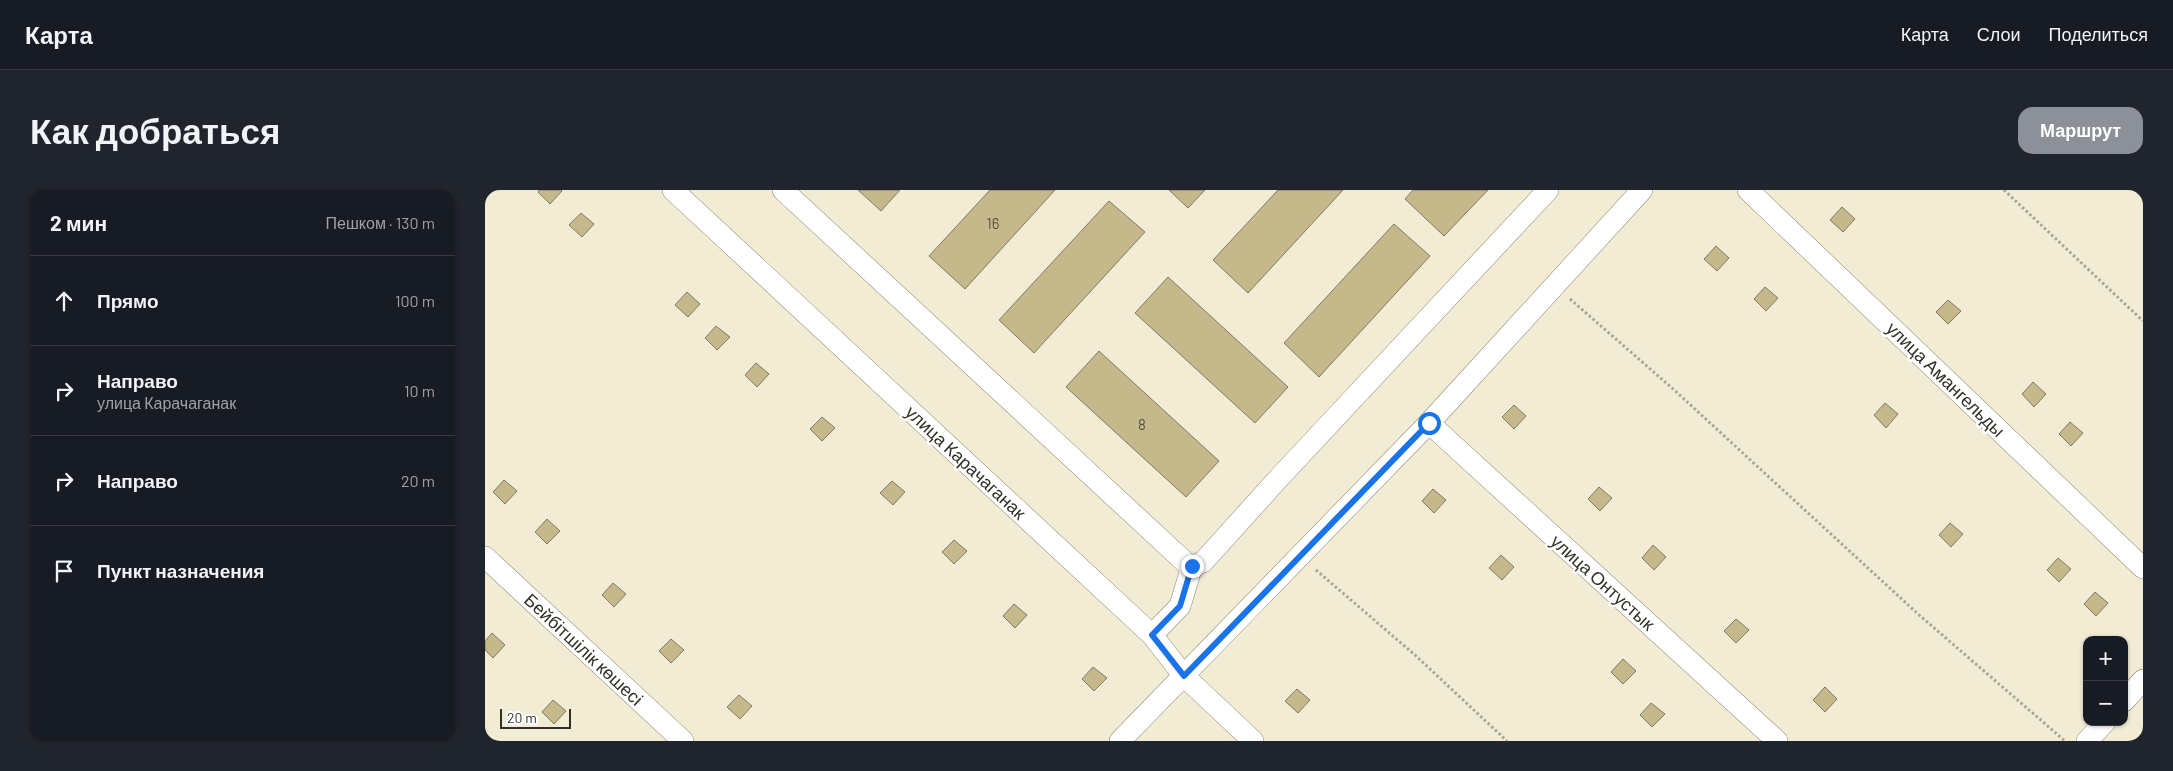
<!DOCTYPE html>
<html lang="ru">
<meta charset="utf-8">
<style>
:root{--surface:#171b24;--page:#20242c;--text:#f1f3f6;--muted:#9ea1a6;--line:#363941;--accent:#8c9099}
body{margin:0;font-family:Barlow,sans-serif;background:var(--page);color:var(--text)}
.controls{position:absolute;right:15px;bottom:15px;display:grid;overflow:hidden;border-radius:10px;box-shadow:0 1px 4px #0004}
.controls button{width:45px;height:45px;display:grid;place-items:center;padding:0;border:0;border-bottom:1px solid var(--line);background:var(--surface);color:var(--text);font:25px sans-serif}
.scale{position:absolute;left:15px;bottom:12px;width:71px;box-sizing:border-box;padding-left:5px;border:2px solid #323027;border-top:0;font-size:14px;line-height:18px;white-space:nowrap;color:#323027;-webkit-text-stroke:4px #fff;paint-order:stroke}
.stop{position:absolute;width:15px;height:15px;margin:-11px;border:4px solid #1a73e8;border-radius:50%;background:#fff}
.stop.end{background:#1a73e8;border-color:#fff;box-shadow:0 1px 5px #0008}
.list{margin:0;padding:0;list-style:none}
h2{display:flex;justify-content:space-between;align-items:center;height:65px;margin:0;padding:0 20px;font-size:21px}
h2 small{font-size:16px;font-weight:400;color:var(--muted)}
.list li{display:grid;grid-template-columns:32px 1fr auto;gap:15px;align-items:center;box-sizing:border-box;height:90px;padding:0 20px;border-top:1px solid var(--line)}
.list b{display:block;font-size:19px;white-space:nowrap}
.list p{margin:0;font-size:16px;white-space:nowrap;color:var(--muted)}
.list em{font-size:16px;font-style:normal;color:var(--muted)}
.icon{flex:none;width:28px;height:28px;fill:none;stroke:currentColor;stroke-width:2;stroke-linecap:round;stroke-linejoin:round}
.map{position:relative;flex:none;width:1658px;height:551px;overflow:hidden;border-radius:15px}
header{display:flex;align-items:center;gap:30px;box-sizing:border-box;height:70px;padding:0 25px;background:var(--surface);border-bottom:1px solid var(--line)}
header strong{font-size:24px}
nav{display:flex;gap:28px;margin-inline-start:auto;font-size:18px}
.intro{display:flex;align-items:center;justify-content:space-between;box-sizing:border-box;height:120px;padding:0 30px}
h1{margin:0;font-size:35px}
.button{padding:12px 22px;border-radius:15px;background:var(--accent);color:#fff;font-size:18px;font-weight:700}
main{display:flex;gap:30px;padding:0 30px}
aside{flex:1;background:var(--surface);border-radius:15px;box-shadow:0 1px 4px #0004}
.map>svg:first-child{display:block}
.building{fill:#c5b98b;stroke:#807a66}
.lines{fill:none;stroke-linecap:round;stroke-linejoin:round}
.minor-casing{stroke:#8f8974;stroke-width:22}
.path{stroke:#a9a593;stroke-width:3;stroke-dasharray:2.5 2.5;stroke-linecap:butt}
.minor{stroke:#fff;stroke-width:21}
.route{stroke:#1a73e8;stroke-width:6}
.labels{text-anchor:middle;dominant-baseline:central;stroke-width:5;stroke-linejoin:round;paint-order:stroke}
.number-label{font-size:15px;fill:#575240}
.street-label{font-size:18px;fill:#323027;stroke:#fff}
</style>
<header>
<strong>Карта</strong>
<nav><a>Карта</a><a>Слои</a><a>Поделиться</a></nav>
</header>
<div class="intro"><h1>Как добраться</h1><a class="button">Маршрут</a></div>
<main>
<aside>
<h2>2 мин<small>Пешком · 130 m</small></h2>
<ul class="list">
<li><svg class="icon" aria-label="ahead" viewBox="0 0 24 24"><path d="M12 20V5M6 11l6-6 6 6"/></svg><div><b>Прямо</b></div><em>100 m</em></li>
<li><svg class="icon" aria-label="right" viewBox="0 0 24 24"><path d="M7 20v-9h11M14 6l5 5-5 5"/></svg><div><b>Направо</b><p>улица Карачаганак</p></div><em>10 m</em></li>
<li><svg class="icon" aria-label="right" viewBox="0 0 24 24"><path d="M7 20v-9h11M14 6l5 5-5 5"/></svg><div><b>Направо</b></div><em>20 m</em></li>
<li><svg class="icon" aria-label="arrive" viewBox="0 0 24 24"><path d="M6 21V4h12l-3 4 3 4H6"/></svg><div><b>Пункт назначения</b></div></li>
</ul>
</aside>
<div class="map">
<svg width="1658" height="551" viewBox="0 0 1658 551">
<rect width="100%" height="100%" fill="#f2ecd5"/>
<!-- building -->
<g class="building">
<polygon points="54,0 76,0 77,1 65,14 53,2"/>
<polygon points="373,0 415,0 396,21"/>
<polygon points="505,0 570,0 480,99 444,66"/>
<polygon points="684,0 720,0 703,18"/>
<polygon points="793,0 858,0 763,103 728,70"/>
<polygon points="928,0 1003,0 959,46 920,9"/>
<polygon points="624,11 660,42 549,163 514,130"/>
<polygon points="1357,17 1370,29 1358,42 1345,30"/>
<polygon points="96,23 109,34 97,47 84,35"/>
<polygon points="909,34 945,66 834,187 799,153"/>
<polygon points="1231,56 1244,68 1232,81 1219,69"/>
<polygon points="683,87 803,197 770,233 650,123"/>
<polygon points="1280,97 1293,108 1281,121 1269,109"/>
<polygon points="202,102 215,114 203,127 190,115"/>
<polygon points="1463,110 1476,121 1463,134 1451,122"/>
<polygon points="231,136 245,147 232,160 220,148"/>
<polygon points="614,161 734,271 701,307 581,197"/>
<polygon points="271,173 284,184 272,197 260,185"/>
<polygon points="1548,192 1561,204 1549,217 1537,204"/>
<polygon points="1400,213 1413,224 1401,238 1389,225"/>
<polygon points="1029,215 1041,226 1029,239 1017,227"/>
<polygon points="337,227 350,238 337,251 325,239"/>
<polygon points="1585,232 1598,243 1586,256 1574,244"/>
<polygon points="19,290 32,301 20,314 8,302"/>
<polygon points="407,291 420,302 408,315 395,303"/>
<polygon points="1114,297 1127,308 1115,321 1103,309"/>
<polygon points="948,299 961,310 949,323 937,311"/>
<polygon points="62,329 75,341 62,354 50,342"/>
<polygon points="1465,333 1478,344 1466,357 1454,345"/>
<polygon points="469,350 482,361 469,374 457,362"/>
<polygon points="1168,355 1181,367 1169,380 1157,368"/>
<polygon points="1016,365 1029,377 1017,390 1004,378"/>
<polygon points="1573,368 1586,379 1574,392 1562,380"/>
<polygon points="128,393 141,404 129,417 117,405"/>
<polygon points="1610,402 1623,413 1611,426 1599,414"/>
<polygon points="529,414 542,425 530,438 518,426"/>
<polygon points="1251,429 1264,440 1251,453 1239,441"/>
<polygon points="7,443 20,455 8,468 0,460 0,451"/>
<polygon points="186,449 199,460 186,473 174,461"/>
<polygon points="1138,469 1151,481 1138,494 1126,482"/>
<polygon points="608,477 622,488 609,501 597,489"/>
<polygon points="1340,497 1352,509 1340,522 1328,510"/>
<polygon points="812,499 825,510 813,523 800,511"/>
<polygon points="254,505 267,516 255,529 242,517"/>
<polygon points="68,510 81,521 69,534 57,522"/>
<polygon points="1166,513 1180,524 1167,537 1155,525"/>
</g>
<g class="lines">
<defs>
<g id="minor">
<polyline points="188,0 667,445 699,486 768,551"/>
<polyline points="298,0 701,373 707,376"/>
<polyline points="1263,0 1658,378"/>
<polyline points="944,233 1292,551"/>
<polyline points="0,367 198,551"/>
<polyline points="667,445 695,416 707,376 718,372 792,290 1063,0"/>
<polyline points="1639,511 1658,490"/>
<polyline points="635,551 944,233 1157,0"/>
<polyline points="1602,551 1620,532"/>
</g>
</defs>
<!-- minor casing -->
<use href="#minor" class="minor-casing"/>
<!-- path -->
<g class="path">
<polyline points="1519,0 1658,131"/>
<polyline points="1085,109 1187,198 1433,424 1580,551"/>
<polyline points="831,380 930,465 1022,551"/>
</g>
<!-- minor -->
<use href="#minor" class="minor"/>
</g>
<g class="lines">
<!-- route -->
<polyline class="route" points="707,376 695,416 667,445 699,486 944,233"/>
</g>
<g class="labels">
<!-- number labels -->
<g class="number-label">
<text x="508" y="33">16</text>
<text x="657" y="234">8</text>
</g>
<!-- street labels -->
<g class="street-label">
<text transform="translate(1461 189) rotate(44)">улица Амангельды</text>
<text transform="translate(481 272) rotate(43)">улица Карачаганак</text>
<text transform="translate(1118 392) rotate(42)">улица Онтустык</text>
<text transform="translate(99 459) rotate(43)">Бейбітшілік көшесі</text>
</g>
</g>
</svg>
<div class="controls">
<button>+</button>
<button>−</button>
</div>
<div class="scale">20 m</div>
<div class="stop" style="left:944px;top:233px"></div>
<div class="stop end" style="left:707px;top:376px"></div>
</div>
</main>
